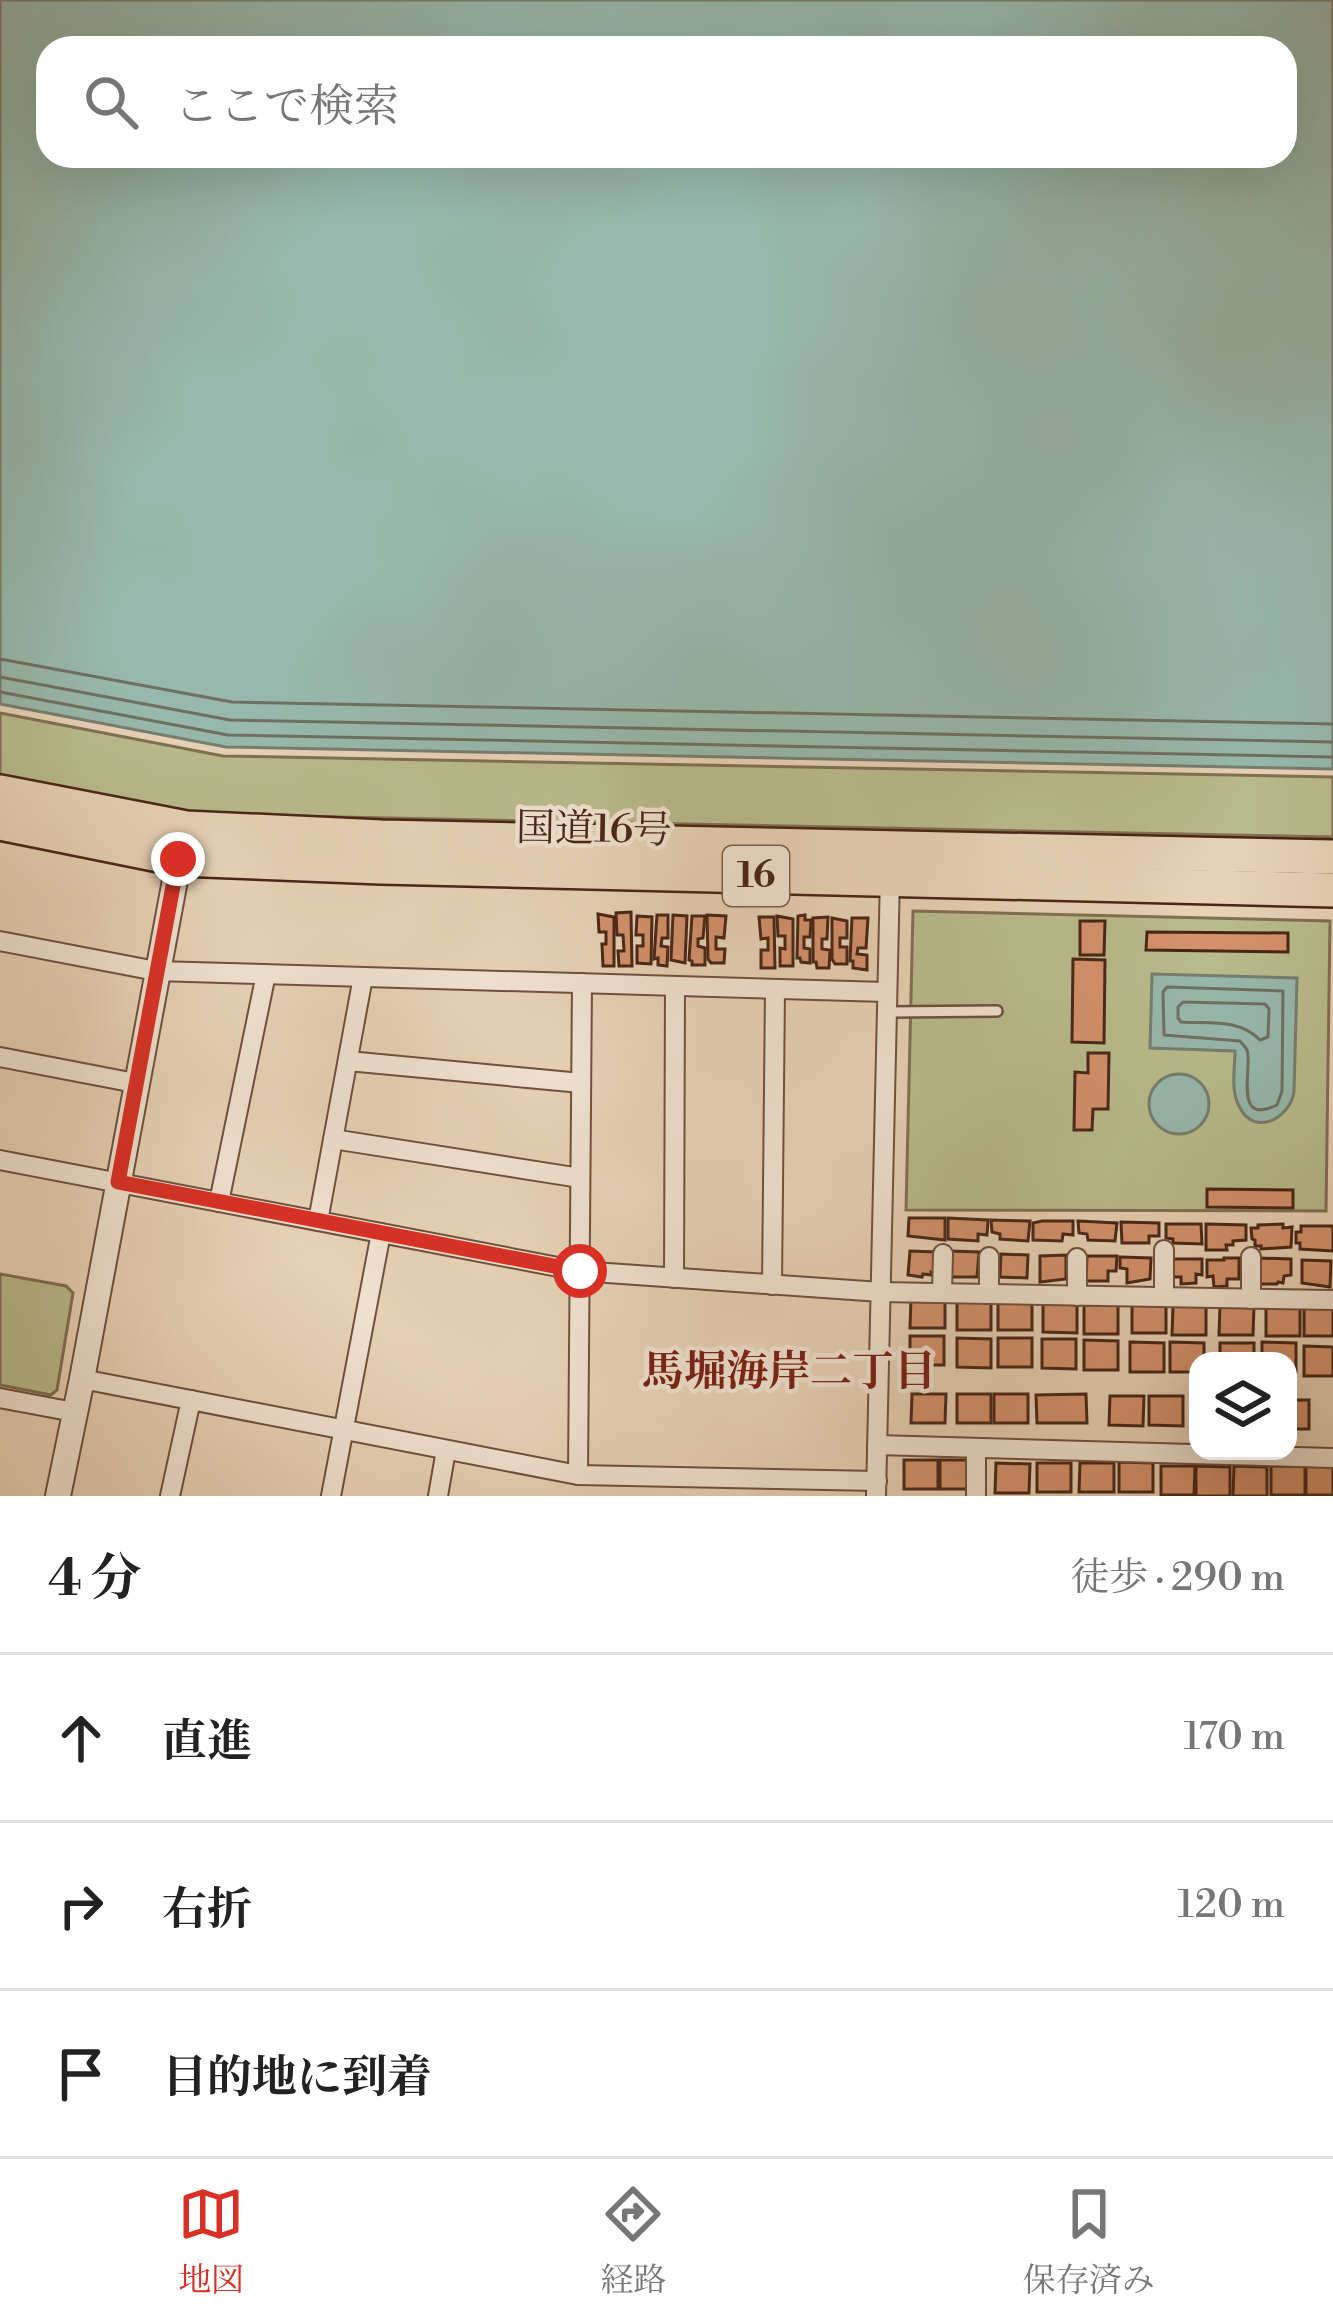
<!DOCTYPE html>
<html lang="ja">
<meta charset="utf-8">
<style>
:root{--surface:#fff;--page:#f6f6f6;--text:#222;--muted:#767676;--line:#e0e0e0;--accent:#d93025}
body{margin:0;font-family:"Libre Bodoni","Noto Serif JP",serif;background:var(--page);color:var(--text)}
.controls{position:absolute;right:36px;bottom:36px;display:grid;overflow:hidden;border-radius:24px;box-shadow:0 12px 48px #0002}
.controls button{width:108px;height:108px;display:grid;place-items:center;padding:0;border:0;border-bottom:3px solid var(--line);background:var(--surface);color:var(--text);font:60px sans-serif}
.stop{position:absolute;width:36px;height:36px;margin:-27px;border:9px solid #d93025;border-radius:50%;background:#fff}
.stop.end{background:#d93025;border-color:#fff;box-shadow:0 3px 12px #0008}
.list{margin:0;padding:0;list-style:none}
h2{display:flex;justify-content:space-between;align-items:center;height:156px;margin:0;padding:0 48px;font-size:51px}
h2 small{font-size:39px;font-weight:400;color:var(--muted)}
.list li{display:grid;grid-template-columns:78px 1fr auto;gap:36px;align-items:center;box-sizing:border-box;height:168px;padding:0 48px;border-top:3px solid var(--line)}
.list b{display:block;font-size:45px;white-space:nowrap}
.list em{font-size:39px;font-style:normal;color:var(--muted)}
.icon{flex:none;width:66px;height:66px;fill:none;stroke:currentColor;stroke-width:2;stroke-linecap:round;stroke-linejoin:round}
.map{position:relative;flex:none;width:1333px;height:1496px;overflow:hidden}
.search{position:absolute;background:var(--surface);box-shadow:0 12px 48px #0002;left:36px;right:36px;top:36px;height:132px;display:flex;align-items:center;gap:30px;box-sizing:border-box;padding:0 42px;border-radius:36px;color:var(--muted);font-size:45px}
.sheet{height:660px;background:var(--surface)}
nav{display:flex;justify-content:space-around;align-items:center;box-sizing:border-box;height:168px;border-top:3px solid var(--line);background:var(--surface);font-size:33px;color:var(--muted)}
nav a{display:grid;justify-items:center;gap:6px}
nav .on{color:var(--accent)}
.map>svg:first-child{display:block}
.green{fill:#b8bb8c;stroke:#807052;stroke-width:3}
.water{fill:#97b8ac;stroke:#777e70;stroke-width:3;fill-rule:evenodd}
.lines{fill:none;stroke-linecap:round;stroke-linejoin:round}
.shore{stroke:#706f62;stroke-width:3}
.building{fill:#d4916c;stroke:#482617;stroke-width:3}
.service-casing{stroke:#70513f;stroke-width:14}
.minor-casing{stroke:#70513f;stroke-width:22}
.tertiary-casing{stroke:#70513f;stroke-width:28}
.trunk-casing{stroke:#482617;stroke-width:38}
.service{stroke:#efe2d0;stroke-width:9}
.minor{stroke:#efe2d0;stroke-width:18}
.tertiary{stroke:#efe2d0;stroke-width:24}
.trunk{stroke:#e7d2b6;stroke-width:33}
.route{stroke:#d93025;stroke-width:15}
.labels{text-anchor:middle;dominant-baseline:central;stroke-width:9;stroke-linejoin:round;paint-order:stroke}
.shield{fill:#efe2d0;stroke:#7a5e4e;stroke-width:3}
.shield-label{font-size:36px;font-weight:bold;fill:#482617}
.street-label{font-size:39px;fill:#482617;stroke:#efe2d0}
.neighbourhood-label{font-size:42px;font-weight:bold;fill:#7a1f14;stroke:#efe2d0}
</style>
<div class="map">
<svg width="1333" height="1496" viewBox="0 0 1333 1496">
<rect width="100%" height="100%" fill="#e7d2b6"/>
<filter id="stains"><feTurbulence type="fractalNoise" baseFrequency=".00167" numOctaves="4"/><feColorMatrix values="0 0 0 0 .2 0 0 0 0 .09 0 0 0 0 .02 0 0 0 .5 -.17"/></filter>
<radialGradient id="worn" r=".72"><stop offset=".6" stop-color="#630" stop-opacity="0"/><stop offset="1" stop-color="#630" stop-opacity=".3"/></radialGradient>
<!-- green -->
<g class="green">
<polygon points="0,713 223,756 1333,777 1333,837 187,814 0,778"/>
<polygon points="913,911 1330,921 1326,1211 906,1210"/>
<polygon points="0,1274 66,1286 73,1293 57,1390 51,1395 0,1385"/>
</g>
<!-- water -->
<g class="water">
<path d="M0 0H1333V769L226 747 0 704ZM48 48H1285V156H48Z"/>
<path d="M1152 974 1297 978 1294 1092C1290 1118 1255 1137 1240 1108 1230 1091 1235 1069 1235 1051L1150 1048Z"/>
<circle cx="1179" cy="1104" r="30"/>
</g>
<g class="lines">
<!-- shore -->
<g class="shore">
<polyline points="0,659 232,702 1333,724"/>
<polyline points="0,677 230,720 1333,742"/>
<polyline points="0,692 228,735 1333,757"/>
<path d="M1167 987 1283 991 1282 1091 1277 1105C1232 1127 1253 1068 1247 1050 1245 1046 1242 1044 1240 1041L1164 1035 1163 992Z"/>
<path d="M1183 1002 1265 1004 1269 1009 1268 1037 1260 1040C1239 1018 1209 1024 1181 1022L1178 1018V1007Z"/>
</g>
</g>
<!-- building -->
<g class="building">
<polygon points="631,912 632,966 619,966 618,951 624,951 623,935 617,935 616,913"/>
<polygon points="598,914 614,917 614,966 603,966 602,944 606,944 606,932 599,932"/>
<polygon points="657,915 668,915 668,938 662,938 661,946 668,947 667,966 658,965 658,958 654,959"/>
<polygon points="673,915 687,916 685,963 671,960"/>
<polygon points="707,915 726,916 724,938 716,937 716,949 725,949 724,963 711,963 708,959"/>
<polygon points="805,915 805,920 811,920 810,937 804,937 804,948 810,949 810,963 801,962 800,958 797,958 798,916"/>
<polygon points="637,916 652,917 651,964 637,963 637,946 643,946 643,935 636,935"/>
<polygon points="692,916 705,916 703,938 698,939 698,946 705,948 705,965 692,965 692,961 689,960"/>
<polygon points="777,916 793,919 793,966 780,966 780,948 785,949 785,936 778,936"/>
<polygon points="759,917 774,917 775,968 761,968 761,950 768,950 768,938 761,939"/>
<polygon points="828,917 827,939 822,939 822,949 830,950 829,968 817,968 816,962 813,962 813,918"/>
<polygon points="832,918 847,921 847,938 840,938 840,947 847,947 847,964 835,964 832,959"/>
<polygon points="852,918 868,918 866,948 858,948 857,954 867,955 867,970 853,968 853,961 850,961"/>
<polygon points="1080,921 1105,921 1104,955 1080,955"/>
<polygon points="1147,932 1288,933 1288,952 1146,950"/>
<polygon points="1073,959 1105,960 1104,1043 1072,1042"/>
<polygon points="1088,1053 1109,1053 1108,1109 1093,1109 1092,1130 1074,1130 1075,1072 1088,1073"/>
<polygon points="1207,1189 1293,1190 1293,1208 1207,1207"/>
<polygon points="909,1218 945,1218 945,1240 908,1236"/>
<polygon points="948,1218 988,1220 987,1235 978,1234 978,1241 948,1239"/>
<polygon points="991,1220 1030,1221 1028,1241 1000,1239 1000,1234 992,1232"/>
<polygon points="1042,1221 1073,1221 1073,1235 1063,1234 1062,1241 1033,1240 1033,1223"/>
<polygon points="1078,1221 1117,1223 1115,1241 1088,1240 1087,1234 1079,1233"/>
<polygon points="1121,1222 1159,1223 1159,1236 1149,1236 1149,1243 1122,1243"/>
<polygon points="1166,1224 1201,1224 1202,1244 1173,1243 1173,1239 1166,1238"/>
<polygon points="1206,1224 1246,1225 1246,1240 1233,1241 1233,1245 1226,1245 1227,1250 1206,1250"/>
<polygon points="1283,1224 1283,1228 1292,1227 1291,1247 1261,1249 1261,1246 1255,1246 1255,1240 1252,1239 1251,1228 1258,1228 1258,1225"/>
<polygon points="1301,1226 1333,1226 1333,1251 1300,1249 1300,1243 1296,1243 1296,1232 1301,1232"/>
<polygon points="910,1251 936,1252 935,1272 931,1272 931,1275 923,1274 922,1277 908,1275"/>
<polygon points="949,1251 979,1252 977,1277 951,1277"/>
<polygon points="1001,1254 1028,1255 1027,1278 1000,1277"/>
<polygon points="1066,1255 1066,1279 1040,1282 1040,1256"/>
<polygon points="1087,1256 1117,1256 1116,1271 1108,1271 1108,1281 1086,1281"/>
<polygon points="1120,1257 1151,1258 1150,1279 1127,1283 1127,1269 1120,1268"/>
<polygon points="1224,1258 1239,1258 1239,1279 1227,1279 1227,1286 1214,1287 1213,1276 1207,1277 1207,1260 1224,1260"/>
<polygon points="1258,1258 1291,1259 1291,1275 1284,1276 1283,1283 1278,1282 1277,1284 1258,1284"/>
<polygon points="1172,1259 1202,1259 1202,1275 1196,1274 1196,1283 1181,1284 1181,1277 1173,1277"/>
<polygon points="1302,1260 1331,1261 1330,1287 1302,1283"/>
<polygon points="911,1298 945,1299 945,1328 910,1328"/>
<rect x="957" y="1301" width="34" height="29"/>
<rect x="998" y="1301" width="34" height="29"/>
<polygon points="1043,1303 1077,1303 1077,1333 1043,1332"/>
<polygon points="1132,1303 1166,1304 1166,1333 1132,1333"/>
<rect x="1084" y="1305" width="34" height="29"/>
<polygon points="1173,1306 1206,1306 1206,1335 1172,1335"/>
<polygon points="1220,1306 1254,1306 1253,1335 1219,1335"/>
<rect x="1266" y="1307" width="34" height="29"/>
<rect x="1304" y="1307" width="29" height="29"/>
<rect x="910" y="1336" width="34" height="29"/>
<polygon points="957,1338 991,1339 991,1368 957,1367"/>
<rect x="998" y="1338" width="34" height="29"/>
<polygon points="1042,1339 1076,1339 1076,1369 1042,1368"/>
<polygon points="1084,1340 1118,1341 1118,1370 1084,1370"/>
<polygon points="1130,1342 1164,1343 1164,1372 1130,1372"/>
<polygon points="1170,1342 1204,1343 1204,1361 1198,1361 1198,1372 1170,1372"/>
<polygon points="1262,1342 1296,1343 1296,1372 1288,1372 1288,1361 1262,1361"/>
<rect x="1220" y="1343" width="34" height="18"/>
<polygon points="1304,1346 1333,1347 1333,1376 1304,1376"/>
<polygon points="912,1394 946,1394 945,1423 911,1423"/>
<rect x="957" y="1394" width="34" height="29"/>
<rect x="994" y="1394" width="34" height="29"/>
<polygon points="1086,1394 1087,1423 1037,1423 1036,1395"/>
<polygon points="1110,1396 1144,1396 1143,1426 1109,1425"/>
<polygon points="1149,1396 1183,1396 1183,1426 1149,1425"/>
<rect x="1288" y="1400" width="21" height="29"/>
<rect x="904" y="1460" width="34" height="29"/>
<polygon points="940,1460 974,1460 973,1489 940,1489"/>
<polygon points="1119,1462 1153,1463 1153,1492 1119,1492"/>
<polygon points="996,1463 1030,1464 1029,1493 995,1493"/>
<rect x="1037" y="1463" width="34" height="29"/>
<polygon points="1080,1463 1114,1463 1114,1492 1079,1492"/>
<polygon points="1161,1466 1195,1466 1194,1495 1161,1495"/>
<polygon points="1196,1466 1230,1467 1230,1496 1196,1496"/>
<polygon points="1234,1466 1267,1467 1267,1496 1233,1496"/>
<rect x="1271" y="1466" width="34" height="29"/>
<rect x="1306" y="1466" width="27" height="29"/>
</g>
<g class="lines">
<defs>
<polyline id="service" points="887,1012 997,1011"/>
<g id="minor">
<polyline points="0,941 156,971 887,992"/>
<polyline points="0,1057 135,1083"/>
<polyline points="348,1061 581,1083"/>
<polyline points="333,1139 580,1178"/>
<polyline points="0,1160 579,1271 881,1292 1333,1300"/>
<polyline points="219,1202 266,974"/>
<polyline points="318,1221 363,977"/>
<polyline points="1164,1250 1164,1297"/>
<polyline points="1251,1257 1251,1299"/>
<polyline points="1077,1258 1077,1296"/>
<polyline points="674,1278 675,986"/>
<polyline points="772,1285 775,989"/>
<polyline points="942,1293 943,1254"/>
<polyline points="989,1294 989,1257"/>
<polyline points="82,1379 578,1475 877,1481"/>
<polyline points="0,1398 74,1412"/>
<polyline points="877,1445 1333,1458"/>
<polyline points="578,1475 582,983"/>
<polyline points="170,1496 191,1400"/>
<polyline points="331,1496 381,1233"/>
<polyline points="438,1496 446,1450"/>
<polyline points="876,1496 890,876"/>
<polyline points="976,1496 976,1448"/>
</g>
<polyline id="tertiary" points="58,1496 82,1379 181,848"/>
<g id="trunk">
<polyline points="0,792 186,828 381,837 1333,857"/>
<polyline points="0,823 179,859 381,867 1333,890"/>
</g>
</defs>
<!-- service casing -->
<use href="#service" class="service-casing"/>
<!-- minor casing -->
<use href="#minor" class="minor-casing"/>
<!-- tertiary casing -->
<use href="#tertiary" class="tertiary-casing"/>
<!-- trunk casing -->
<use href="#trunk" class="trunk-casing"/>
<!-- service -->
<use href="#service" class="service"/>
<!-- minor -->
<use href="#minor" class="minor"/>
<!-- tertiary -->
<use href="#tertiary" class="tertiary"/>
<!-- trunk -->
<use href="#trunk" class="trunk"/>
</g>
<g class="lines">
<!-- route -->
<polyline class="route" points="178,859 118,1182 580,1271"/>
</g>
<g class="labels">
<!-- shield labels -->
<rect class="shield" x="723" y="846" width="66" height="60" rx="9"/>
<g class="shield-label">
<text x="756" y="876">16</text>
</g>
<!-- street labels -->
<g class="street-label">
<text transform="translate(594 830) rotate(1)">国道16号</text>
</g>
<!-- neighbourhood labels -->
<g class="neighbourhood-label">
<text x="789" y="1372">馬堀海岸二丁目</text>
</g>
</g>
<rect width="100%" height="100%" filter="url(#stains)"/>
<rect width="100%" height="100%" fill="url(#worn)"/>
</svg>
<div class="controls">
<button><svg class="icon" aria-label="layers" viewBox="0 0 24 24"><path d="M12 4l9 5-9 5-9-5zM3 14l9 5 9-5"/></svg></button>
</div>
<div class="stop" style="left:580px;top:1271px"></div>
<div class="stop end" style="left:178px;top:859px"></div>
<div class="search"><svg class="icon" aria-label="search" viewBox="0 0 24 24"><circle cx="10" cy="10" r="6"/><path d="M15 15l6 6"/></svg>ここで検索</div>
</div>
<section class="sheet">
<h2>4 分<small>徒歩 · 290 m</small></h2>
<ul class="list">
<li><svg class="icon" aria-label="ahead" viewBox="0 0 24 24"><path d="M12 20V5M6 11l6-6 6 6"/></svg><div><b>直進</b></div><em>170 m</em></li>
<li><svg class="icon" aria-label="right" viewBox="0 0 24 24"><path d="M7 20v-9h11M14 6l5 5-5 5"/></svg><div><b>右折</b></div><em>120 m</em></li>
<li><svg class="icon" aria-label="arrive" viewBox="0 0 24 24"><path d="M6 21V4h12l-3 4 3 4H6"/></svg><div><b>目的地に到着</b></div></li>
</ul>
</section>
<nav>
<a class="on"><svg class="icon" aria-label="map" viewBox="0 0 24 24"><path d="M3 6l6-2 6 2 6-2v14l-6 2-6-2-6 2zM9 4v14M15 6v14"/></svg>地図</a>
<a><svg class="icon" aria-label="directions" viewBox="0 0 24 24"><path d="M12 3l9 9-9 9-9-9zM9 14v-3h6M13 9l2 2-2 2"/></svg>経路</a>
<a><svg class="icon" aria-label="saved" viewBox="0 0 24 24"><path d="M7 4h10v16l-5-4-5 4z"/></svg>保存済み</a>
</nav>
